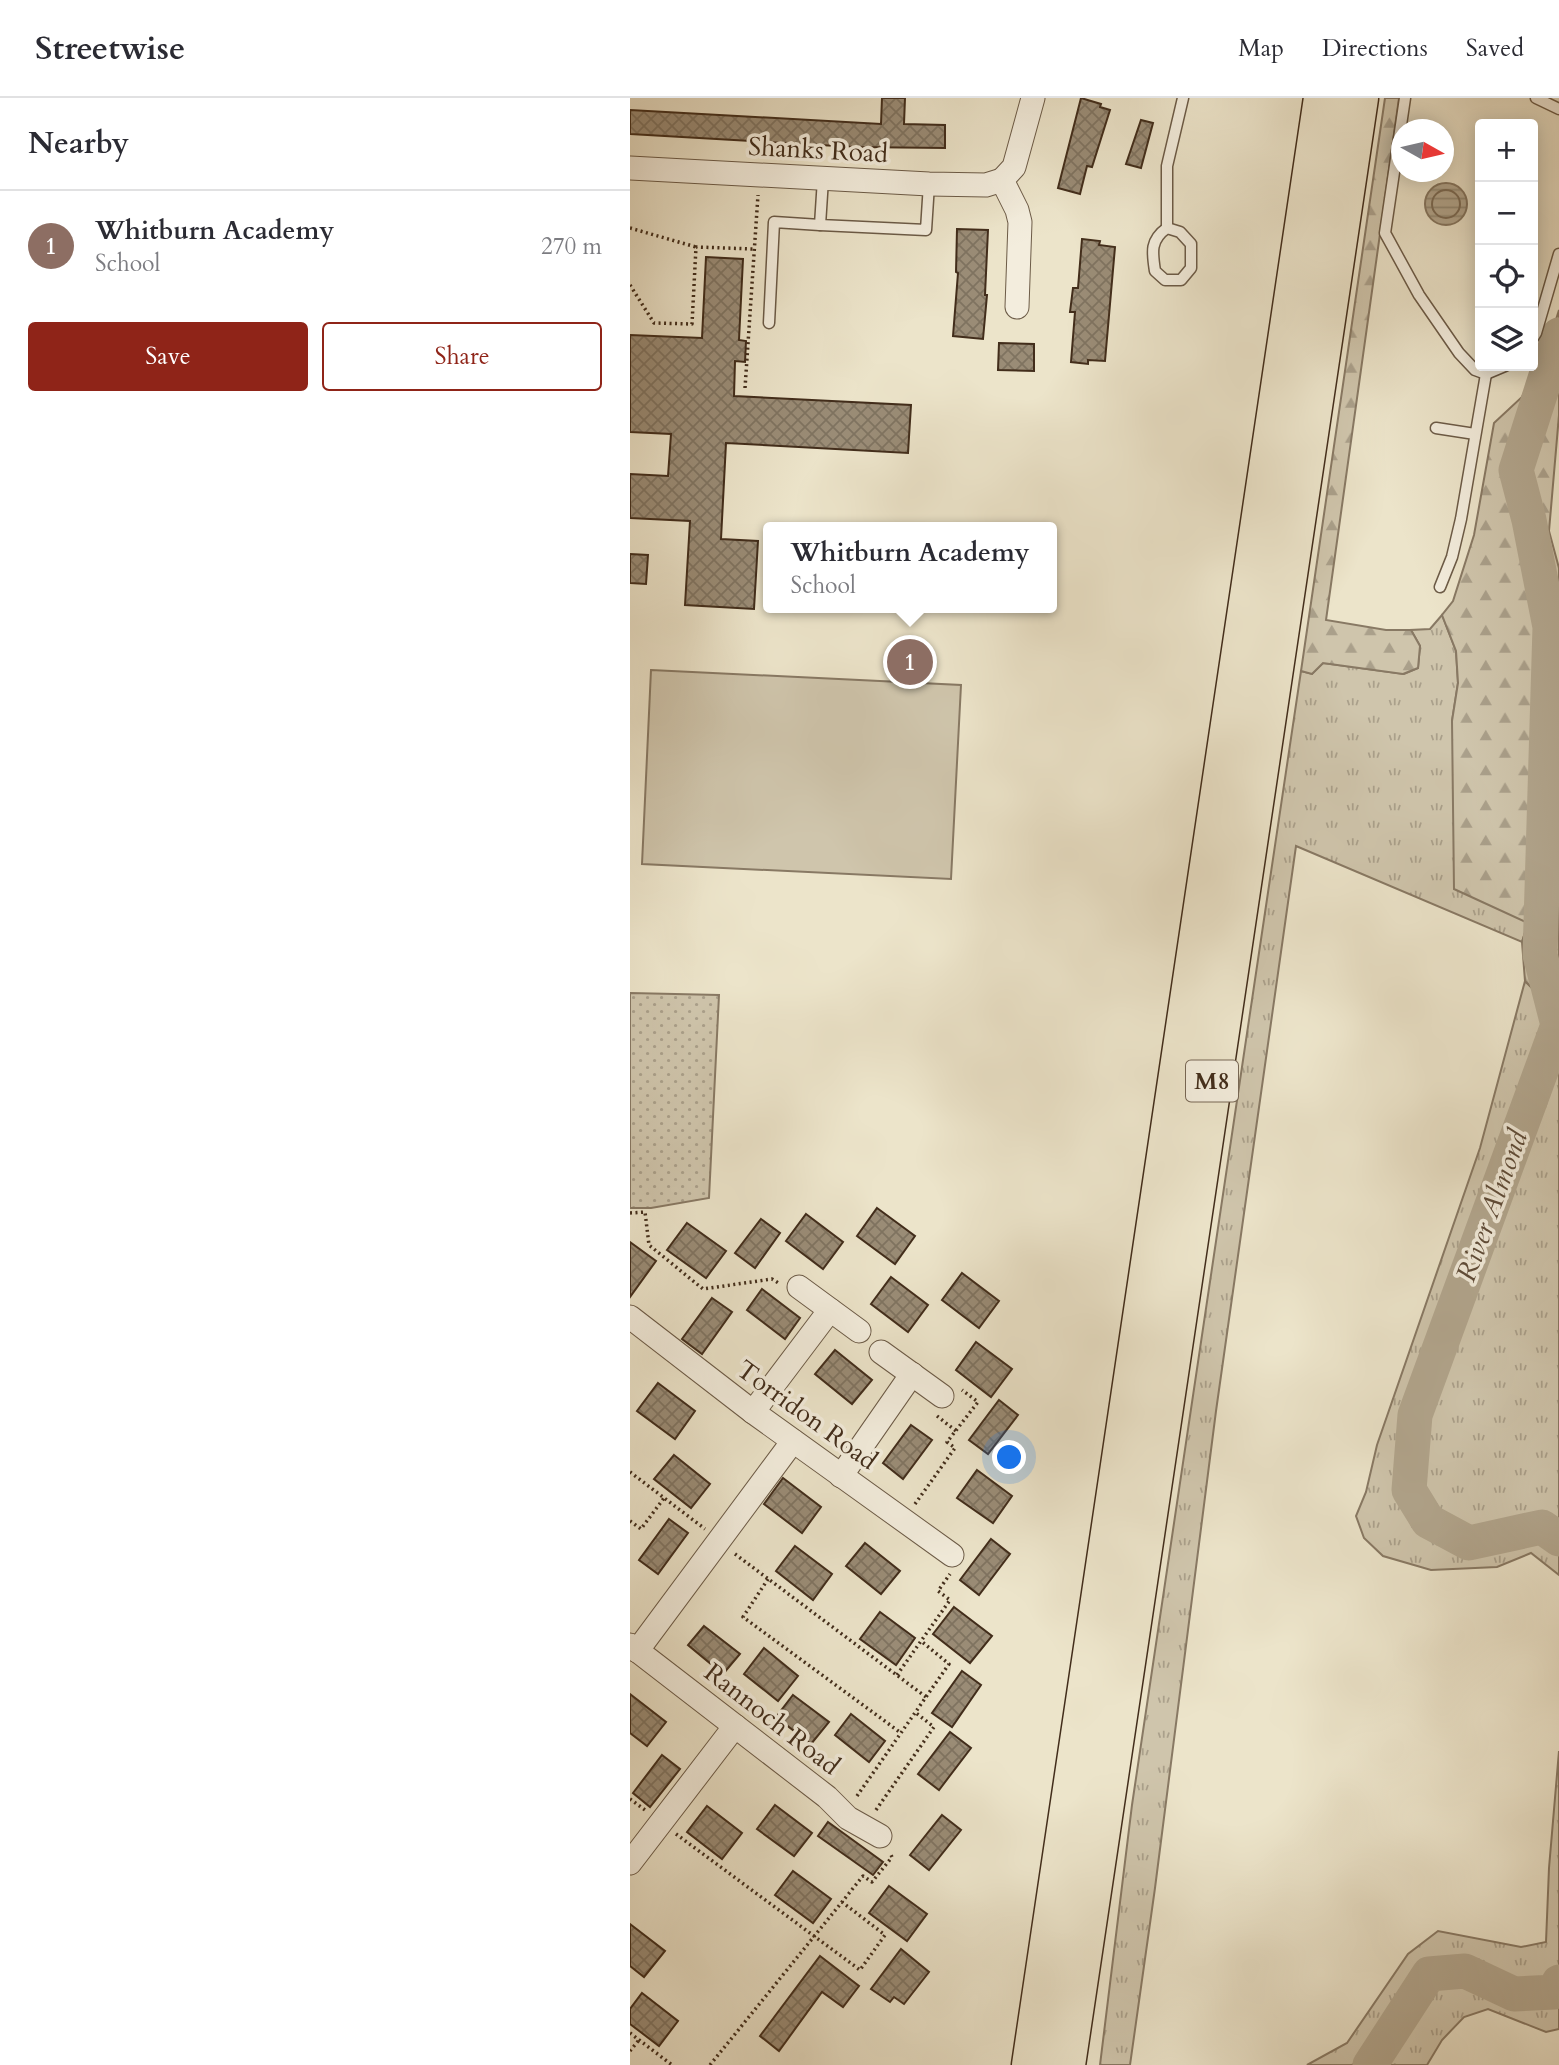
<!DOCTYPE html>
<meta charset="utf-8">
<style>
:root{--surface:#fff;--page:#f2f2f3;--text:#2b2b33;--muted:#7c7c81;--line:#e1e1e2;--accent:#8f2418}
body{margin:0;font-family:Cardo,serif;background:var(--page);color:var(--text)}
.controls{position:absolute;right:21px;top:21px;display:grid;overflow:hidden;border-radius:7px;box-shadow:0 4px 18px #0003}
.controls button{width:63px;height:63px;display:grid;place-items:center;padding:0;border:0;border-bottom:2px solid var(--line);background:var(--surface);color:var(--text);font:35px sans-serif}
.compass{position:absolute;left:761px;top:21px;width:63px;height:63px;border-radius:50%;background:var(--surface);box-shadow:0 4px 18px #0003;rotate:98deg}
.you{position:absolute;left:380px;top:1360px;width:24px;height:24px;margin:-18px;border:5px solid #fff;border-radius:50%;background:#1a73e8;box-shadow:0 0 0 10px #1a73e833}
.badge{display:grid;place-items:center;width:46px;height:46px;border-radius:50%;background:var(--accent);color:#fff;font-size:23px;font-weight:700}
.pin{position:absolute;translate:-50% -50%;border:4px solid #fff;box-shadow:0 2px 7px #0006}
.popup{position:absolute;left:133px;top:424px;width:294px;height:91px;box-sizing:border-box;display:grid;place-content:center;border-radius:7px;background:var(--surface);filter:drop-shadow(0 2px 5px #0005);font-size:23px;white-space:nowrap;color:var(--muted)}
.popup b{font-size:26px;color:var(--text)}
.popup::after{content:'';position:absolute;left:50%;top:100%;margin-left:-14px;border:14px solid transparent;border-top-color:var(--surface)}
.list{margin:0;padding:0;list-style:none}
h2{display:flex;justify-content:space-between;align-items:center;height:91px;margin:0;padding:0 28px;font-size:30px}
h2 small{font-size:23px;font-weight:400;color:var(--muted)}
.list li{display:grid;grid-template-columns:46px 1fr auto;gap:21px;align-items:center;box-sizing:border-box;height:112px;padding:0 28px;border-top:2px solid var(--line)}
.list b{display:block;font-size:26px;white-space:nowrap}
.list p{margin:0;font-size:23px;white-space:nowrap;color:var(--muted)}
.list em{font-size:23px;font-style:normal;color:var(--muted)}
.actions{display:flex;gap:14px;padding:21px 28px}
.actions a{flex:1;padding:16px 0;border:2px solid var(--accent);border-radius:7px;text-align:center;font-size:24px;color:var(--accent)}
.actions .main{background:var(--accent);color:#fff}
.icon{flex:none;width:38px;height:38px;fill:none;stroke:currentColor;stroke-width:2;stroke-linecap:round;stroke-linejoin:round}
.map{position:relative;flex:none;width:929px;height:1967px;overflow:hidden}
header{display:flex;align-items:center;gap:42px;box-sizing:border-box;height:98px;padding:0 35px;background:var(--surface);border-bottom:2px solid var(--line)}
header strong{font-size:33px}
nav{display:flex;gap:38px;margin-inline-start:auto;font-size:24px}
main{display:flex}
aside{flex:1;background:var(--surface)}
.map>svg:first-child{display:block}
.grass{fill:url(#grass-tufts);stroke:#887964;stroke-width:2}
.forest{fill:url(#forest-firs);stroke:#887964;stroke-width:2}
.park{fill:url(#park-dots);stroke:#887964;stroke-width:2}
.garden{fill:#cfc5ac;stroke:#887964;stroke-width:2}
.water{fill:url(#water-rules);stroke:#857660;stroke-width:2}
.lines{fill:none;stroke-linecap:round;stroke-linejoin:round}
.shore{stroke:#7a6a54;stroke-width:2}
.river{stroke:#b2a68e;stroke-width:35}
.building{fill:url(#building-cross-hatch);stroke:#422d1b;stroke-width:2}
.lane-casing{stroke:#6c5b47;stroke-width:13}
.street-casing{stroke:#6c5b47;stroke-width:25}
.highway-casing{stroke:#422d1b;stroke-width:41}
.path{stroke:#422d1b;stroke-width:3.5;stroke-dasharray:2 3.5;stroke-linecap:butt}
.lane{stroke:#f3eddd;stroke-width:10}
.street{stroke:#f3eddd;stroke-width:23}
.highway{stroke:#ece4ca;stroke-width:38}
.labels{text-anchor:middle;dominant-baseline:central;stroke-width:7;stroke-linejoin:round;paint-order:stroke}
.shield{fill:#f3eddd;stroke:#776755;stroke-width:2}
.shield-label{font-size:24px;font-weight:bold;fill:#422d1b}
.street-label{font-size:26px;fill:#422d1b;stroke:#f3eddd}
.water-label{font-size:28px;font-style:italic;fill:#5e4b38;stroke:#f3eddd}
</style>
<header>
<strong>Streetwise</strong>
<nav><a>Map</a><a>Directions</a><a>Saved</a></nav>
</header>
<main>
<aside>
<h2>Nearby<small></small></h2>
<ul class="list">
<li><span class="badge" style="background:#8d6e63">1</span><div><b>Whitburn Academy</b><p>School</p></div><em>270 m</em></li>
</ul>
<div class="actions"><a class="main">Save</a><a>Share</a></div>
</aside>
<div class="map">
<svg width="929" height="1967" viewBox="0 0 929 1967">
<defs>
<pattern id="grass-tufts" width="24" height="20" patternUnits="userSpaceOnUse" patternTransform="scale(1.75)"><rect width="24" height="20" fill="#cfc5ac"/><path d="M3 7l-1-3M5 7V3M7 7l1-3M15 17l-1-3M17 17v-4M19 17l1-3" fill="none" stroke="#aaa08b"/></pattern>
<pattern id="forest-firs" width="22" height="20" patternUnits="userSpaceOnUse" patternTransform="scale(1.75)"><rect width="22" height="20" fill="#cfc5ac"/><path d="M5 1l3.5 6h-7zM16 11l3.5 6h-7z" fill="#aaa08b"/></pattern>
<pattern id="park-dots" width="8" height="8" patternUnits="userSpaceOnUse" patternTransform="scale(1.75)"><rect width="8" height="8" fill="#cfc5ac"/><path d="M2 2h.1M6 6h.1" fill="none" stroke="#aaa08b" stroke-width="1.8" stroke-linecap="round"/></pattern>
<pattern id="water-rules" width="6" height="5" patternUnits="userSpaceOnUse" patternTransform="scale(1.75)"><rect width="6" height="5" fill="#b2a68e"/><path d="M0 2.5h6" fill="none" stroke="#928873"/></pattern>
<pattern id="building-cross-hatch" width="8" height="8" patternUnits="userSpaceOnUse" patternTransform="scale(1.75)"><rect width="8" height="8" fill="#9a8c76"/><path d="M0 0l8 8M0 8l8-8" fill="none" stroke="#7f7360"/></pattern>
</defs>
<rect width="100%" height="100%" fill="#ece4ca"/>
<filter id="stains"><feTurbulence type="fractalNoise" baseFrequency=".00286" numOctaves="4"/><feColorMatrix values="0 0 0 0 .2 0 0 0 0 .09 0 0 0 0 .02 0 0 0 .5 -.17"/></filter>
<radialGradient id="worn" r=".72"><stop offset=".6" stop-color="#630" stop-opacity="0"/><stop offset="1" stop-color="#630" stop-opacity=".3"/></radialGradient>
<!-- grass -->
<g class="grass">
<polygon points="812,517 826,553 828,585 822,623 898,825 892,844 666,748 586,1313 525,1790 500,1967 470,1967 502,1707 671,573 682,576 693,565 774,576 788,570 790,548 781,532 800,531"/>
<polygon points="895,883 913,901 929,901 929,1477 901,1455 867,1469 801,1472 753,1458 734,1440 726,1418 736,1394 747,1347 850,1050"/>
<polygon points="929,1653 929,1931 916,1934 858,1911 834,1919 812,1942 797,1967 677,1967 717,1945 778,1856 808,1833 891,1849 916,1844 919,1770"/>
</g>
<!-- forest -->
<g class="forest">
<polygon points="755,0 769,0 696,522 756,532 781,532 790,548 788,570 773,576 693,565 682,576 671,573"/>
<polygon points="929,212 929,317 919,433 929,470 929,901 913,901 895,883 892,844 898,825 824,791 822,623 828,585 826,553 812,517 823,503 844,437 864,325 892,299 923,231"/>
</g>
<!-- park -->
<polygon class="park" points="0,895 89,897 79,1100 21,1110 0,1110"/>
<!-- garden -->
<polygon class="garden" points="21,572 331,587 321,781 12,766"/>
<!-- water -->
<circle class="water" cx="816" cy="106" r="21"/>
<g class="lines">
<!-- shore -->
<circle class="shore" cx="816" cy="106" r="14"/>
<!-- river -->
<g class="river">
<polyline points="929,237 886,372 899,422 920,529 910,857 928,927 785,1317 779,1392 798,1423 839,1445 912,1429 929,1441"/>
<polyline points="740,1967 799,1876 835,1873 884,1896 924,1894 929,1884"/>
</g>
</g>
<!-- building -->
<g class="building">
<polygon points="252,0 275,0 274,26 315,27 315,50 225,49 0,36 0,12 251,26"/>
<polygon points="451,0 471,6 470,9 480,12 462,69 457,68 450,96 428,90"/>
<polygon points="511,22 523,25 511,70 496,66"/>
<polygon points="327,131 358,132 355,197 357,197 353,241 323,238 328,175 326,174"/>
<polygon points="452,141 470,143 469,147 485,149 475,263 458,262 458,266 441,264 445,214 440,214 443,190 448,190"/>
<polygon points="76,159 113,161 109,242 116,243 115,264 105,263 104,298 281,307 278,355 96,345 91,441 128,443 124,511 55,507 60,423 0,420 0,376 38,378 41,336 0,334 0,237 72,240"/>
<polygon points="369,245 404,246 404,273 368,272"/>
<polygon points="0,456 18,457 16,486 0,485"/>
<polygon points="247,1110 285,1138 265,1166 227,1138"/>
<polygon points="176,1116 213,1144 193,1171 156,1143"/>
<polygon points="131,1121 150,1135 125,1170 105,1155"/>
<polygon points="57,1125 96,1153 76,1180 37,1152"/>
<polygon points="0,1144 26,1163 0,1199"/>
<polygon points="332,1175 369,1203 349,1230 312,1202"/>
<polygon points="261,1179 298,1207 278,1234 241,1206"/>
<polygon points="132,1191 170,1220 155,1241 117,1212"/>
<polygon points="82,1200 102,1214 72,1256 52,1241"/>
<polygon points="346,1244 382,1271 361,1299 326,1272"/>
<polygon points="205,1252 242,1282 222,1306 185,1276"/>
<polygon points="28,1285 65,1313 45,1341 7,1313"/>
<polygon points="369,1302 388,1317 358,1356 339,1342"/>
<polygon points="281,1327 302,1342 273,1381 253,1365"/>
<polygon points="44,1357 80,1386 61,1410 24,1381"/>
<polygon points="347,1372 382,1398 363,1425 327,1400"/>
<polygon points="153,1380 191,1409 172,1435 134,1406"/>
<polygon points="39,1421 58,1435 28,1476 9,1462"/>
<polygon points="361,1441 380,1456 349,1497 330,1482"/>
<polygon points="235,1445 270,1473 251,1496 216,1468"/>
<polygon points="165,1448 202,1476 183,1502 146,1473"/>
<polygon points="324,1509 362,1538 340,1565 303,1536"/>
<polygon points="250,1514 285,1540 266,1567 230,1541"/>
<polygon points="74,1528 110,1556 93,1576 58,1547"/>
<polygon points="134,1550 168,1578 148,1603 114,1576"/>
<polygon points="332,1573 351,1587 322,1629 302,1615"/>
<polygon points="0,1596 36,1624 17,1648 0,1635"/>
<polygon points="163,1597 199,1624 181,1646 146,1619"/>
<polygon points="221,1616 255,1643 239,1664 205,1637"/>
<polygon points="320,1634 341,1650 309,1692 288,1676"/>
<polygon points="32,1657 50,1671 20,1709 3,1695"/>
<polygon points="145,1707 182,1735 164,1758 127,1731"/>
<polygon points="77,1708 112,1735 92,1761 57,1734"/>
<polygon points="312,1717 331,1732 299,1772 280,1757"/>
<polygon points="198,1724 253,1764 243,1777 188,1738"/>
<polygon points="163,1773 201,1801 183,1825 145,1797"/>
<polygon points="259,1788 297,1816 277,1843 239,1815"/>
<polygon points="0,1826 35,1853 14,1879 0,1868"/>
<polygon points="271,1851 299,1874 274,1906 264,1899 260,1904 241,1891"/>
<polygon points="190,1858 229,1888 213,1909 192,1894 149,1953 130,1938"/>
<polygon points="12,1895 48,1923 29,1948 0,1926 0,1911"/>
</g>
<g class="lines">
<defs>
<g id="lane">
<polyline points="775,0 755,135 789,197 829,255 845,272 856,276 875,268"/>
<polyline points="906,0 929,11"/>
<polyline points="193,81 190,127 296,132 299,86"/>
<path d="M537 130 550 134 561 146V170L551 182H535L525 173C522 154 520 142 537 130Z"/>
<polyline points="537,130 537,68 553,0"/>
<polyline points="139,225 144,124 190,127"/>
<polyline points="903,240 906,235 929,156"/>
<polyline points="806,330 845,336"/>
<polyline points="810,489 822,459 831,421 856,276"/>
</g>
<g id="street">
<polyline points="0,70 299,86 356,87 372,82"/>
<polyline points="372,82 387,112 390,124 387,209"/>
<polyline points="372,82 384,69 403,0"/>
<polyline points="169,1189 229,1233"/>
<polyline points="0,1219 123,1314 322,1457"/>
<polyline points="251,1254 312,1298"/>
<polyline points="123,1314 200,1212"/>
<polyline points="211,1378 282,1276"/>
<polyline points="0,1547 197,1699 218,1720 250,1738"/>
<polyline points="7,1553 163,1343"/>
<polyline points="0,1765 105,1628"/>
</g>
<g id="highway">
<polyline points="401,1967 693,0"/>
<polyline points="436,1967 729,0"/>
</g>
</defs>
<!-- lane casing -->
<use href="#lane" class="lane-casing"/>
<!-- street casing -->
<use href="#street" class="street-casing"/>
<!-- highway casing -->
<use href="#highway" class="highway-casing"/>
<!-- path -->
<g class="path">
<polyline points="0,130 66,149"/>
<polyline points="0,187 24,225 62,226 66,149 124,151"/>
<polyline points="115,290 128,97"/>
<polyline points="0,1115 15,1114 19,1147 73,1191 142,1181 150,1186"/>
<polyline points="307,1318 326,1333"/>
<polyline points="0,1374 75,1431"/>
<polyline points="285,1406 325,1350 317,1344 348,1304 332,1292"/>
<polyline points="0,1423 11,1431 34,1400"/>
<polyline points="105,1456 296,1599"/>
<polyline points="138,1481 113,1519 271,1635"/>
<polyline points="267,1577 320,1502 308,1493 320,1476"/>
<polyline points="227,1698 319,1566 291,1543"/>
<polyline points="0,1701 15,1712"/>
<polyline points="246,1712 304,1629 286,1615"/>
<polyline points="46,1736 230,1872 255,1837 212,1804"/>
<polyline points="0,1935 42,1967"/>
<polyline points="0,1953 9,1942"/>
<polyline points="80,1967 233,1778 242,1784 262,1759 260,1755"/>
</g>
<!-- lane -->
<use href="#lane" class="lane"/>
<!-- street -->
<use href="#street" class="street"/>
<!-- highway -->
<use href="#highway" class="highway"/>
</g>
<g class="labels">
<!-- shield labels -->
<rect class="shield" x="556" y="962.5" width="52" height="41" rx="5"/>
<g class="shield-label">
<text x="582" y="983">M8</text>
</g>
<!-- street labels -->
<g class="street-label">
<text transform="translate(188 52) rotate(3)">Shanks Road</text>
<text transform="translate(177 1317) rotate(36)">Torridon Road</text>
<text transform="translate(142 1621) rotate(38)">Rannoch Road</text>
</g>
<!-- water labels -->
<g class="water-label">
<text transform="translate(862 1108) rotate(-70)">River Almond</text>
</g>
</g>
<rect width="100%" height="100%" filter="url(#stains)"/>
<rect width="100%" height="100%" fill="url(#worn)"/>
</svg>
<div class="controls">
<button>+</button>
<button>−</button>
<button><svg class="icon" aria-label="locate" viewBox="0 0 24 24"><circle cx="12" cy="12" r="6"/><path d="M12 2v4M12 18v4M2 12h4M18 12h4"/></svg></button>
<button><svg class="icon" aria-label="layers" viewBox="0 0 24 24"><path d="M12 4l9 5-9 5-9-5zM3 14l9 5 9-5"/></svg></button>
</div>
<svg class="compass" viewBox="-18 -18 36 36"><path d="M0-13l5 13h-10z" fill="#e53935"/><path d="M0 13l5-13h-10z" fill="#7c7c81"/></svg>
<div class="you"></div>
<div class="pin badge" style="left:280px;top:564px;background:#8d6e63">1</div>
<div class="popup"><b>Whitburn Academy</b>School</div>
</div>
</main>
